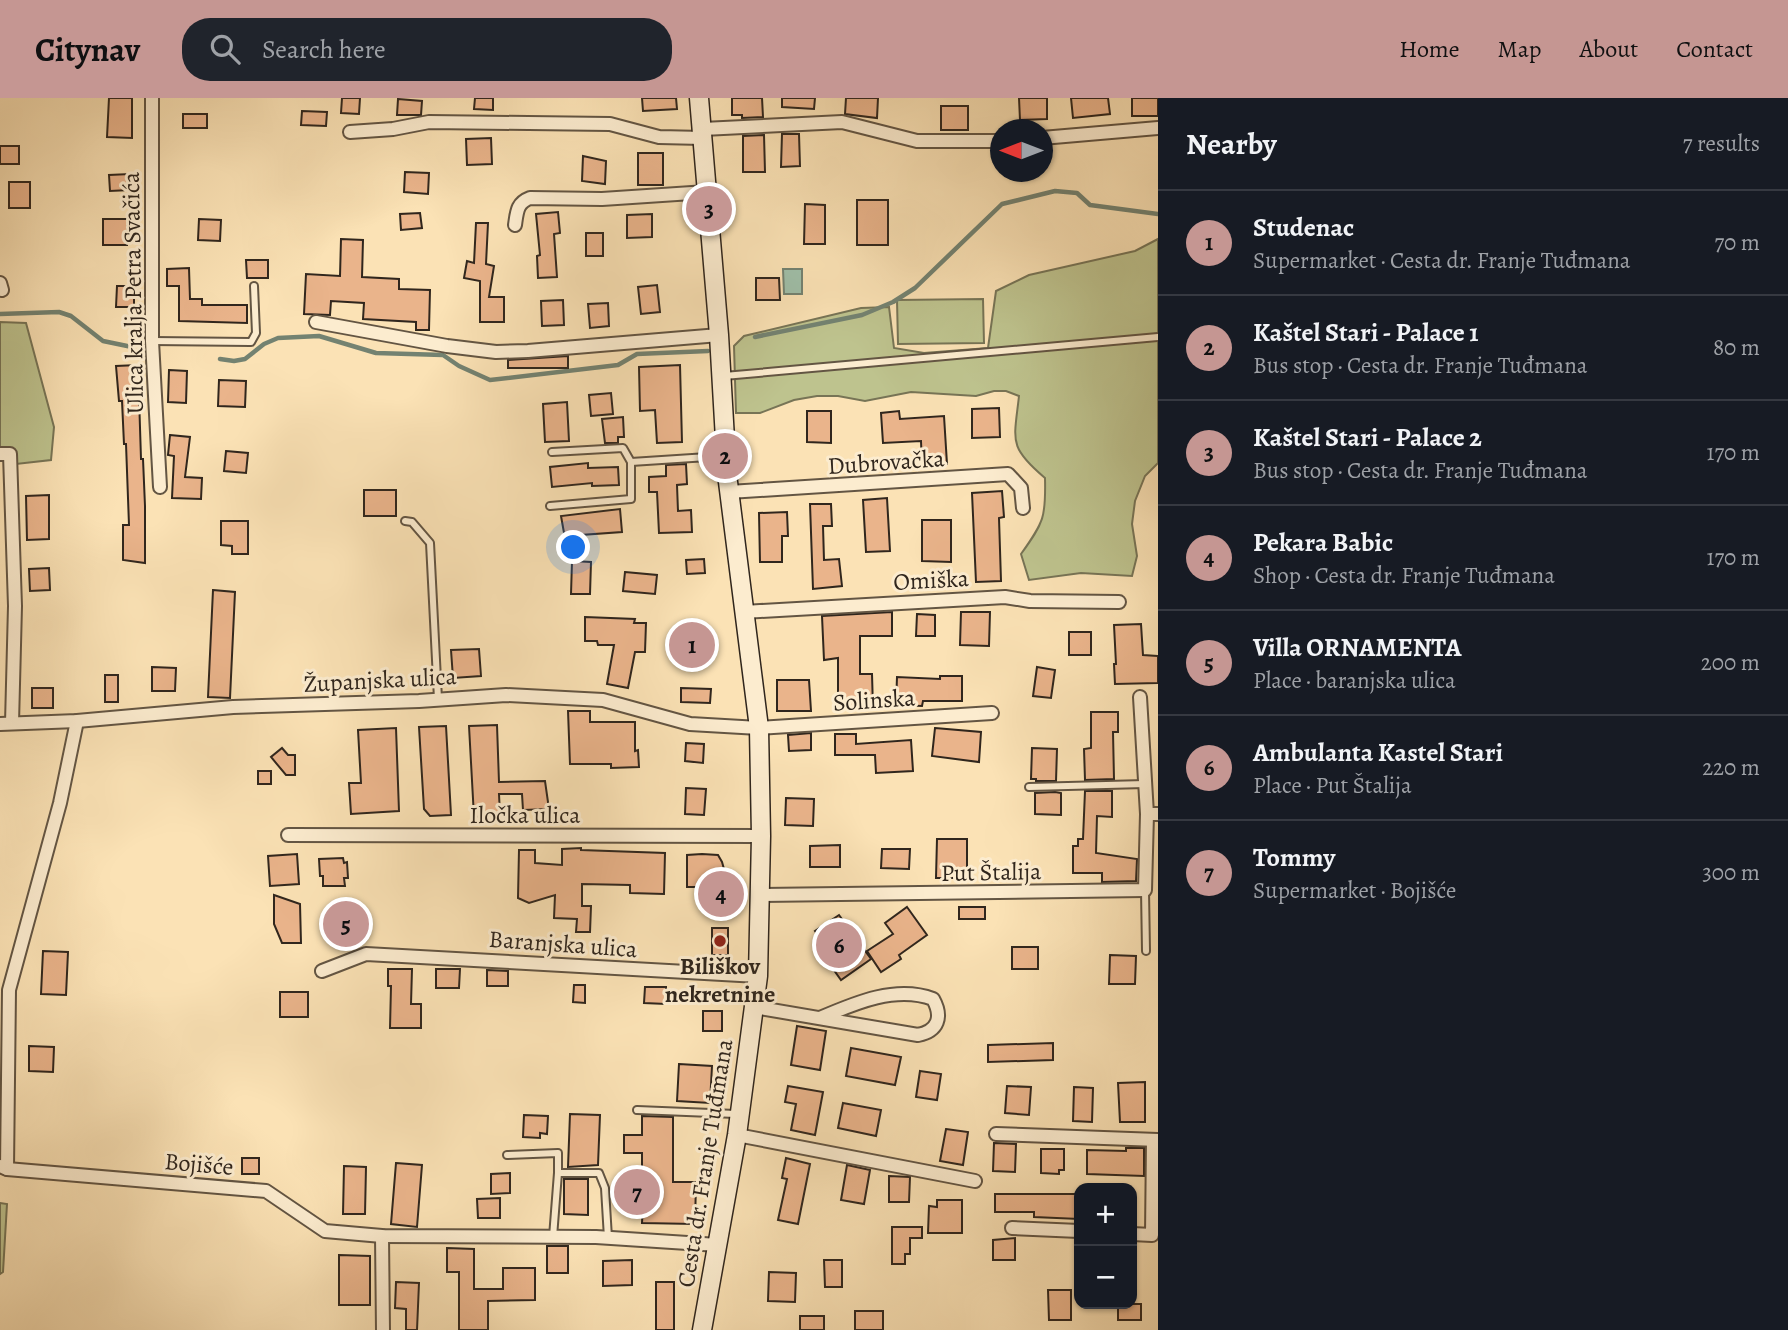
<!DOCTYPE html>
<meta charset="utf-8">
<style>
:root{--surface:#171b24;--page:#20242c;--text:#f1f3f6;--muted:#9ea1a6;--line:#363941;--accent:#c59692}
body{margin:0;font-family:Alegreya,serif;background:var(--page);color:var(--text)}
.controls{position:absolute;right:21px;bottom:21px;display:grid;overflow:hidden;border-radius:14px;box-shadow:0 2px 5px #0004}
.controls button{width:63px;height:63px;display:grid;place-items:center;padding:0;border:0;border-bottom:2px solid var(--line);background:var(--surface);color:var(--text);font:35px sans-serif}
.compass{position:absolute;left:990px;top:21px;width:63px;height:63px;border-radius:50%;background:var(--surface);box-shadow:0 2px 5px #0004;rotate:270deg}
.you{position:absolute;left:574px;top:450px;width:24px;height:24px;margin:-18px;border:5px solid #fff;border-radius:50%;background:#1a73e8;box-shadow:0 0 0 10px #1a73e833}
.badge{display:grid;place-items:center;width:46px;height:46px;border-radius:50%;background:var(--accent);color:#111;font-size:23px;font-weight:700}
.pin{position:absolute;translate:-50% -50%;border:4px solid #fff;box-shadow:0 2px 7px #0006}
.list{margin:0;padding:0;list-style:none}
h2{display:flex;justify-content:space-between;align-items:center;height:91px;margin:0;padding:0 28px;font-size:30px}
h2 small{font-size:23px;font-weight:400;color:var(--muted)}
.list li{display:grid;grid-template-columns:46px 1fr auto;gap:21px;align-items:center;box-sizing:border-box;height:105px;padding:0 28px;border-top:2px solid var(--line)}
.list b{display:block;font-size:26px;white-space:nowrap}
.list p{margin:0;font-size:23px;white-space:nowrap;color:var(--muted)}
.list em{font-size:23px;font-style:normal;color:var(--muted)}
.icon{flex:none;width:38px;height:38px;fill:none;stroke:currentColor;stroke-width:2;stroke-linecap:round;stroke-linejoin:round}
.map{position:relative;flex:none;width:1158px;height:1232px;overflow:hidden}
header{display:flex;align-items:center;gap:42px;box-sizing:border-box;height:98px;padding:0 35px;background:var(--accent);color:#111}
header strong{font-size:33px}
nav{display:flex;gap:38px;margin-inline-start:auto;font-size:24px}
.search{width:490px;height:63px;background:var(--page);display:flex;align-items:center;gap:18px;box-sizing:border-box;padding:0 24px;border-radius:28px;color:var(--muted);font-size:26px}
main{display:flex}
aside{flex:1;background:var(--surface)}
.map>svg:first-child{display:block}
.green{fill:#bec38e;stroke:#777456;stroke-width:2}
.water{fill:#9fbfa9;stroke:#738271;stroke-width:2}
.lines{fill:none;stroke-linecap:round;stroke-linejoin:round}
.stream{stroke:#738271;stroke-width:4.5}
.building{fill:#eab48b;stroke:#30261d;stroke-width:2}
.service-casing{stroke:#635543;stroke-width:10}
.minor-casing{stroke:#635543;stroke-width:16}
.secondary-casing{stroke:#30261d;stroke-width:21}
.service{stroke:#fceccf;stroke-width:6}
.minor{stroke:#fceccf;stroke-width:12}
.secondary{stroke:#fceccf;stroke-width:18}
.poi-dot{fill:#8f2418;stroke:#fceccf;stroke-width:2.5}
.labels{text-anchor:middle;dominant-baseline:central;stroke-width:6;stroke-linejoin:round;paint-order:stroke}
.street-label{font-size:24px;fill:#30261d;stroke:#fceccf}
.poi-label{font-size:24px;font-weight:bold;fill:#30261d;stroke:#fceccf}
</style>
<header>
<strong>Citynav</strong>
<div class="search"><svg class="icon" aria-label="search" viewBox="0 0 24 24"><circle cx="10" cy="10" r="6"/><path d="M15 15l6 6"/></svg>Search here</div>
<nav><a>Home</a><a>Map</a><a>About</a><a>Contact</a></nav>
</header>
<main>
<div class="map">
<svg width="1158" height="1232" viewBox="0 0 1158 1232">
<rect width="100%" height="100%" fill="#fbe2b5"/>
<filter id="stains"><feTurbulence type="fractalNoise" baseFrequency=".00286" numOctaves="4"/><feColorMatrix values="0 0 0 0 .2 0 0 0 0 .09 0 0 0 0 .02 0 0 0 .5 -.17"/></filter>
<radialGradient id="worn" r=".72"><stop offset=".6" stop-color="#630" stop-opacity="0"/><stop offset="1" stop-color="#630" stop-opacity=".3"/></radialGradient>
<!-- green -->
<g class="green">
<path d="M1158 141V365L1145 378 1135 403 1132 426 1137 458 1132 478 1081 475 1029 482 1021 456C1044 424 1046 419 1045 380 1008 349 1014 343 1019 298L1006 293H994L976 298 911 294 865 303 838 298H817L794 302 760 315H736L734 248 744 238 861 210 889 209 894 250 924 255 988 250 996 193 1029 177 1135 153Z"/>
<polygon points="983,201 984,245 898,246 897,202"/>
<polygon points="0,224 26,225 54,329 51,362 16,366 0,351"/>
<polygon points="0,1105 7,1106 3,1174 0,1176"/>
</g>
<!-- water -->
<polygon class="water" points="783,171 802,171 802,196 784,196"/>
<g class="lines">
<!-- stream -->
<g class="stream">
<polyline points="0,216 59,214 71,218 103,243 132,249"/>
<polyline points="755,239 862,217 893,204 915,190 1002,106 1055,93 1077,95 1090,107 1158,116"/>
<polyline points="220,261 234,263 245,261 264,246 278,240 319,238 376,255 443,257 459,268 490,282 618,267 637,256 708,253"/>
</g>
</g>
<!-- building -->
<g class="building">
<polygon points="109,0 132,0 132,40 107,39"/>
<polygon points="342,0 360,0 359,16 341,15"/>
<polygon points="475,0 493,0 493,12 474,11"/>
<polygon points="642,0 676,0 677,11 643,13"/>
<polygon points="732,0 762,0 763,19 742,20 742,17 732,17"/>
<polygon points="782,0 815,0 814,11 782,9"/>
<polygon points="846,0 878,0 877,20 845,16"/>
<polygon points="1019,0 1047,0 1047,21 1020,22"/>
<polygon points="1071,0 1108,0 1110,16 1073,20"/>
<rect x="1132" y="0" width="26" height="18"/>
<polygon points="398,1 422,3 421,17 397,17"/>
<rect x="941" y="8" width="27" height="24"/>
<polygon points="302,13 327,14 326,28 301,27"/>
<rect x="183" y="16" width="24" height="14"/>
<polygon points="782,36 799,36 800,68 781,69"/>
<polygon points="764,37 765,74 743,74 743,38"/>
<polygon points="491,40 492,66 467,67 466,41"/>
<rect x="0" y="48" width="19" height="18"/>
<rect x="638" y="55" width="25" height="32"/>
<polygon points="583,58 606,63 605,86 582,83"/>
<polygon points="405,74 429,75 428,96 404,94"/>
<polygon points="130,76 130,92 110,93 109,77"/>
<rect x="9" y="84" width="21" height="26"/>
<rect x="857" y="102" width="31" height="45"/>
<polygon points="805,106 825,107 825,146 804,146"/>
<polygon points="558,114 560,135 554,136 557,179 538,180 537,158 540,157 536,116"/>
<polygon points="420,115 422,130 401,132 400,116"/>
<polygon points="652,116 652,139 627,140 627,117"/>
<rect x="103" y="121" width="24" height="26"/>
<polygon points="199,121 221,122 220,143 198,142"/>
<polygon points="476,125 488,125 486,166 494,168 489,199 504,199 504,224 480,224 480,183 464,180 467,163 474,165"/>
<rect x="586" y="135" width="17" height="23"/>
<polygon points="341,141 363,142 362,179 399,181 399,191 430,192 429,232 416,232 416,224 363,221 364,205 331,203 330,217 304,216 306,176 340,178"/>
<polygon points="246,162 268,162 268,180 247,180"/>
<polygon points="189,170 190,201 202,201 202,207 247,207 247,225 179,223 179,188 167,188 167,171"/>
<polygon points="756,180 779,180 780,202 756,202"/>
<polygon points="657,187 660,214 641,216 638,189"/>
<polygon points="117,188 134,188 134,209 116,209"/>
<polygon points="563,202 564,227 542,228 541,203"/>
<polygon points="608,205 609,228 590,230 588,206"/>
<polygon points="568,258 568,270 508,270 508,262"/>
<polygon points="138,267 141,361 143,361 145,408 145,465 123,462 123,427 129,427 126,346 124,346 122,303 119,303 116,268"/>
<polygon points="680,267 682,344 657,345 655,312 640,313 639,269"/>
<polygon points="169,272 187,273 186,305 168,304"/>
<polygon points="219,282 246,283 245,309 218,308"/>
<polygon points="611,295 613,316 591,318 589,297"/>
<polygon points="567,304 569,343 545,344 543,306"/>
<polygon points="999,310 1000,339 972,340 972,311"/>
<polygon points="807,313 831,313 831,345 807,344"/>
<polygon points="899,313 900,321 944,318 947,366 922,368 921,343 883,345 881,315"/>
<polygon points="623,319 624,339 618,339 618,345 605,345 602,321"/>
<polygon points="170,337 190,339 185,379 202,380 201,401 172,400 174,358 168,357"/>
<polygon points="226,353 248,355 246,375 224,373"/>
<polygon points="588,365 588,370 618,369 619,387 592,388 592,385 552,389 550,369"/>
<polygon points="686,366 687,386 677,387 678,413 691,412 692,434 659,435 657,394 649,394 649,379 666,378 666,367"/>
<rect x="364" y="392" width="32" height="26"/>
<polygon points="1002,393 1004,419 999,420 1001,483 976,484 972,395"/>
<polygon points="49,397 49,441 27,442 26,398"/>
<polygon points="887,400 890,453 866,454 863,402"/>
<polygon points="810,406 831,406 832,428 823,428 824,462 839,461 842,488 813,491"/>
<polygon points="620,411 622,434 581,437 582,443 566,446 561,418"/>
<polygon points="787,414 788,438 782,438 782,464 760,464 759,415"/>
<polygon points="922,422 951,422 951,464 922,463"/>
<polygon points="221,423 248,423 248,456 232,456 232,448 221,447"/>
<polygon points="704,461 705,475 687,476 686,462"/>
<polygon points="572,463 591,464 590,496 571,496"/>
<polygon points="49,470 50,492 30,493 29,471"/>
<polygon points="625,474 657,477 655,496 623,493"/>
<polygon points="213,492 235,494 230,600 208,599"/>
<polygon points="892,514 892,538 860,538 860,576 872,576 873,610 838,610 838,560 824,562 822,518"/>
<polygon points="961,514 990,514 989,548 960,547"/>
<polygon points="917,516 935,517 935,538 916,538"/>
<polygon points="585,519 635,521 634,525 646,525 645,554 635,554 628,590 607,586 614,547 598,547 597,543 585,543"/>
<polygon points="1141,526 1143,557 1158,558 1158,585 1115,586 1114,566 1116,566 1114,527"/>
<polygon points="680,531 705,532 704,562 678,561"/>
<rect x="1069" y="534" width="22" height="23"/>
<polygon points="479,551 481,578 453,580 451,552"/>
<polygon points="152,569 176,570 175,593 152,593"/>
<polygon points="1037,569 1055,572 1051,600 1033,598"/>
<rect x="105" y="577" width="13" height="27"/>
<polygon points="940,578 962,578 962,603 923,603 922,608 896,607 897,579 940,581"/>
<polygon points="777,582 809,582 811,613 777,613"/>
<rect x="32" y="590" width="21" height="20"/>
<polygon points="681,590 711,591 710,605 681,604"/>
<polygon points="568,613 590,613 590,624 635,624 635,653 638,652 639,669 611,670 611,666 570,666"/>
<polygon points="1091,614 1118,614 1118,634 1113,634 1114,681 1085,682 1084,651 1091,650"/>
<polygon points="497,627 499,684 545,683 549,711 523,712 522,696 499,696 500,717 474,719 469,628"/>
<polygon points="446,628 451,717 430,718 424,711 419,629"/>
<polygon points="396,630 399,713 351,716 349,685 361,685 358,632"/>
<polygon points="935,630 981,634 979,664 932,658"/>
<polygon points="811,635 811,652 789,653 788,637"/>
<polygon points="835,636 856,636 856,646 911,642 913,673 876,675 875,657 835,657"/>
<polygon points="686,645 704,646 703,665 685,663"/>
<polygon points="282,650 288,657 295,657 295,677 286,677 271,659"/>
<polygon points="1032,650 1057,651 1056,683 1036,683 1036,681 1031,681"/>
<rect x="258" y="673" width="13" height="13"/>
<polygon points="686,690 706,691 704,717 685,716"/>
<polygon points="1085,693 1112,693 1112,719 1097,718 1096,755 1137,761 1136,783 1102,784 1102,775 1073,775 1073,748 1078,748 1078,741 1083,741"/>
<polygon points="1055,694 1061,695 1061,717 1035,716 1035,695"/>
<polygon points="786,700 814,701 813,728 785,727"/>
<polygon points="937,741 967,741 967,780 936,780"/>
<polygon points="840,747 840,769 810,769 810,748"/>
<polygon points="581,750 581,752 665,755 664,796 630,795 630,787 582,786 582,808 591,808 590,834 576,834 577,821 554,820 555,797 529,805 518,800 519,752 535,752 535,765 562,767 562,751"/>
<polygon points="882,751 910,751 909,771 881,770"/>
<polygon points="297,756 299,786 270,788 268,758"/>
<polygon points="702,756 718,757 722,764 724,771 721,789 733,790 732,803 726,808 710,808 708,789 687,789 687,757"/>
<polygon points="343,760 344,765 347,764 348,780 344,780 345,788 323,788 323,778 320,778 319,761"/>
<polygon points="274,797 300,806 301,845 282,845 274,826"/>
<polygon points="907,809 927,837 899,857 901,861 881,874 867,853 893,836 885,825"/>
<rect x="959" y="809" width="26" height="12"/>
<rect x="332" y="813" width="29" height="25"/>
<polygon points="839,817 871,861 841,882 824,858 830,854 815,833"/>
<rect x="712" y="830" width="16" height="27"/>
<rect x="1012" y="849" width="26" height="22"/>
<polygon points="43,853 68,854 66,897 41,896"/>
<polygon points="1110,857 1136,858 1135,886 1109,886"/>
<polygon points="388,871 412,871 411,906 421,906 421,930 390,930 391,888 388,888"/>
<polygon points="436,871 460,871 459,890 436,890"/>
<polygon points="487,872 508,873 508,888 487,888"/>
<polygon points="574,887 585,887 585,905 573,904"/>
<polygon points="645,889 666,889 666,906 644,905"/>
<rect x="280" y="894" width="28" height="25"/>
<rect x="703" y="913" width="19" height="20"/>
<polygon points="797,928 826,933 820,972 791,967"/>
<polygon points="1053,945 1053,962 988,964 988,947"/>
<polygon points="29,948 54,949 53,974 29,973"/>
<polygon points="851,950 901,959 895,987 846,978"/>
<polygon points="679,966 712,968 710,1005 677,1003"/>
<polygon points="920,973 941,976 937,1002 916,999"/>
<polygon points="1145,984 1145,1024 1120,1024 1118,985"/>
<polygon points="788,988 823,994 815,1037 791,1032 796,1006 785,1004"/>
<polygon points="1007,988 1031,989 1029,1017 1005,1015"/>
<polygon points="1074,989 1093,990 1092,1024 1073,1023"/>
<polygon points="843,1005 881,1012 876,1038 838,1030"/>
<polygon points="570,1016 600,1017 598,1067 568,1069"/>
<polygon points="524,1017 548,1018 547,1036 540,1035 540,1040 523,1039"/>
<polygon points="642,1018 673,1019 673,1084 696,1084 695,1126 642,1125 643,1105 617,1105 618,1078 642,1078 642,1055 624,1055 624,1037 642,1037"/>
<polygon points="946,1031 968,1034 963,1067 940,1063"/>
<polygon points="994,1045 1016,1046 1015,1074 993,1073"/>
<polygon points="1126,1050 1144,1050 1144,1078 1087,1076 1087,1052 1126,1053"/>
<polygon points="1041,1051 1064,1051 1064,1072 1059,1072 1059,1076 1041,1075"/>
<rect x="242" y="1060" width="17" height="16"/>
<polygon points="786,1060 810,1066 798,1126 778,1122 787,1081 782,1080"/>
<polygon points="396,1065 422,1067 417,1129 391,1126"/>
<polygon points="847,1067 870,1072 864,1106 841,1102"/>
<polygon points="344,1068 366,1069 365,1116 343,1116"/>
<polygon points="510,1075 510,1095 491,1096 491,1076"/>
<polygon points="889,1078 910,1079 909,1104 889,1104"/>
<polygon points="564,1081 588,1081 588,1117 564,1116"/>
<polygon points="995,1096 1079,1096 1079,1121 1034,1119 1034,1114 995,1114"/>
<polygon points="500,1100 500,1120 478,1120 477,1101"/>
<polygon points="937,1102 962,1102 962,1135 928,1135 929,1108 937,1109"/>
<polygon points="892,1129 922,1129 922,1140 910,1140 910,1156 905,1156 905,1166 892,1166"/>
<polygon points="1015,1140 1015,1162 993,1162 993,1142"/>
<rect x="547" y="1148" width="21" height="27"/>
<polygon points="447,1150 474,1151 474,1191 503,1191 503,1170 535,1170 535,1202 488,1203 488,1232 459,1232 459,1174 447,1174"/>
<polygon points="339,1157 370,1158 370,1207 339,1207"/>
<polygon points="632,1162 632,1187 603,1188 603,1163"/>
<polygon points="824,1162 842,1162 842,1189 825,1189"/>
<polygon points="769,1174 796,1175 795,1204 768,1203"/>
<polygon points="396,1184 419,1185 417,1232 406,1232 406,1211 395,1210"/>
<rect x="656" y="1184" width="18" height="48"/>
<polygon points="1048,1192 1071,1192 1071,1222 1049,1222"/>
<rect x="1118" y="1206" width="23" height="16"/>
<rect x="855" y="1213" width="28" height="19"/>
<rect x="800" y="1218" width="24" height="14"/>
</g>
<g class="lines">
<defs>
<g id="service">
<polyline points="152,243 251,244 256,235 254,188"/>
<polyline points="724,278 1158,239"/>
<polyline points="631,364 723,358"/>
<polyline points="550,408 631,401 631,364 623,350 552,354"/>
<polyline points="405,423 412,424 430,445 438,601"/>
<polyline points="1029,689 1145,686"/>
<polyline points="1145,792 1146,853"/>
<polyline points="637,1012 736,1016"/>
<polyline points="507,1057 558,1055 558,1075 599,1075 605,1090 608,1140"/>
<polyline points="553,1139 558,1075"/>
</g>
<g id="minor">
<polyline points="152,0 152,243 160,389"/>
<polyline points="703,31 842,24 917,43 1000,43"/>
<polyline points="350,34 393,31 429,24 610,26 659,39 703,40"/>
<polyline points="1042,40 1158,30"/>
<path d="M515 127C517 113 517 105 530 100L602 101 707 94"/>
<polyline points="0,185 2,192"/>
<polyline points="316,224 447,248 496,254 528,253 719,237"/>
<polyline points="0,356 10,356 15,508 12,625"/>
<polyline points="729,394 1008,376 1021,390 1023,410"/>
<polyline points="744,514 1005,499 1030,503 1119,504"/>
<polyline points="1140,599 1147,716"/>
<polyline points="0,626 77,623 233,609 419,603 506,597 603,602 690,626 759,630 992,615"/>
<polyline points="288,737 761,738"/>
<polyline points="761,797 1145,792 1147,716 1158,716"/>
<polyline points="322,873 366,856 758,878"/>
<path d="M754 909 918 937C938 933 943 919 933 901 896 887 855 905 820 920"/>
<polyline points="996,1036 1158,1042"/>
<polyline points="737,1037 975,1083"/>
<polyline points="0,1068 7,1071 266,1093 325,1133 382,1138 596,1139 718,1147"/>
<polyline points="7,1071 9,892 60,705 77,623"/>
<polyline points="1012,1130 1079,1133"/>
<polyline points="1132,1136 1152,1137 1153,1042"/>
<polyline points="382,1138 383,1232"/>
</g>
<polyline id="secondary" points="699,0 719,237 727,376 759,630 761,738 758,878 737,1037 702,1232"/>
</defs>
<!-- service casing -->
<use href="#service" class="service-casing"/>
<!-- minor casing -->
<use href="#minor" class="minor-casing"/>
<!-- secondary casing -->
<use href="#secondary" class="secondary-casing"/>
<!-- service -->
<use href="#service" class="service"/>
<!-- minor -->
<use href="#minor" class="minor"/>
<!-- secondary -->
<use href="#secondary" class="secondary"/>
</g>
<!-- markers -->
<circle class="poi-dot" cx="720" cy="843" r="7"/>
<g class="labels">
<!-- street labels -->
<g class="street-label">
<text transform="translate(133 195) rotate(-91)">Ulica kralja Petra Svačića</text>
<text transform="translate(886 364) rotate(-4)">Dubrovačka</text>
<text transform="translate(931 482) rotate(-3)">Omiška</text>
<text transform="translate(380 582) rotate(-3)">Županjska ulica</text>
<text transform="translate(874 602) rotate(-4)">Solinska</text>
<text x="525" y="717">Iločka ulica</text>
<text transform="translate(991 774) rotate(-1)">Put Štalija</text>
<text transform="translate(563 846) rotate(4)">Baranjska ulica</text>
<text transform="translate(705 1065) rotate(-81)">Cesta dr. Franje Tuđmana</text>
<text transform="translate(199 1066) rotate(5)">Bojišće</text>
</g>
<!-- poi labels -->
<g class="poi-label">
<text x="720" y="868">Biliškov<tspan x="720" dy="28">nekretnine</tspan></text>
</g>
</g>
<rect width="100%" height="100%" filter="url(#stains)"/>
<rect width="100%" height="100%" fill="url(#worn)"/>
</svg>
<div class="controls">
<button>+</button>
<button>−</button>
</div>
<svg class="compass" viewBox="-18 -18 36 36"><path d="M0-13l5 13h-10z" fill="#e53935"/><path d="M0 13l5-13h-10z" fill="#9ea1a6"/></svg>
<div class="you"></div>
<div class="pin badge" style="left:692px;top:547px">1</div>
<div class="pin badge" style="left:725px;top:358px">2</div>
<div class="pin badge" style="left:709px;top:111px">3</div>
<div class="pin badge" style="left:721px;top:796px">4</div>
<div class="pin badge" style="left:346px;top:826px">5</div>
<div class="pin badge" style="left:839px;top:847px">6</div>
<div class="pin badge" style="left:637px;top:1094px">7</div>
</div>
<aside>
<h2>Nearby<small>7 results</small></h2>
<ul class="list">
<li><span class="badge">1</span><div><b>Studenac</b><p>Supermarket · Cesta dr. Franje Tuđmana</p></div><em>70 m</em></li>
<li><span class="badge">2</span><div><b>Kaštel Stari - Palace 1</b><p>Bus stop · Cesta dr. Franje Tuđmana</p></div><em>80 m</em></li>
<li><span class="badge">3</span><div><b>Kaštel Stari - Palace 2</b><p>Bus stop · Cesta dr. Franje Tuđmana</p></div><em>170 m</em></li>
<li><span class="badge">4</span><div><b>Pekara Babic</b><p>Shop · Cesta dr. Franje Tuđmana</p></div><em>170 m</em></li>
<li><span class="badge">5</span><div><b>Villa ORNAMENTA</b><p>Place · baranjska ulica</p></div><em>200 m</em></li>
<li><span class="badge">6</span><div><b>Ambulanta Kastel Stari</b><p>Place · Put Štalija</p></div><em>220 m</em></li>
<li><span class="badge">7</span><div><b>Tommy</b><p>Supermarket · Bojišće</p></div><em>300 m</em></li>
</ul>
</aside>
</main>
